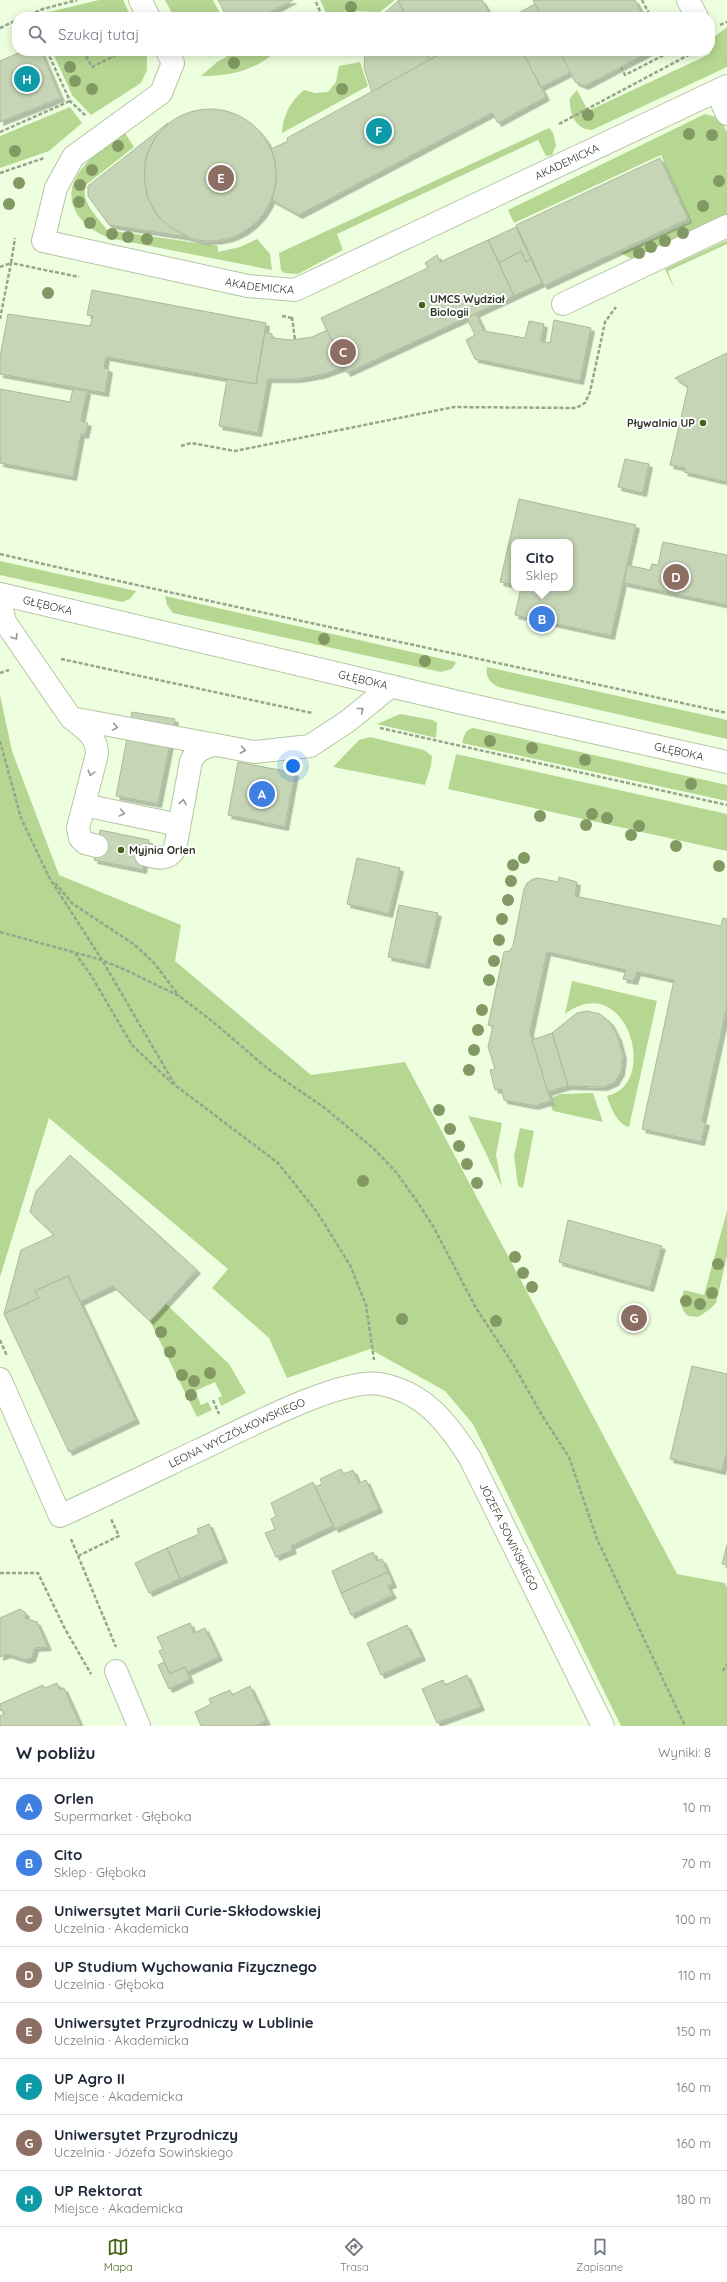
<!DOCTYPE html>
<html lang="pl">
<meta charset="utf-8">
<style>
:root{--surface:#fff;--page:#f2f2f3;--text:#1f2937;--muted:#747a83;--line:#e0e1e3;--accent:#446317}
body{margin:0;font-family:Quicksand,sans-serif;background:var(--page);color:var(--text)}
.you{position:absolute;left:293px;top:766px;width:14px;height:14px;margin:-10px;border:3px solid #fff;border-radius:50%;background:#1a73e8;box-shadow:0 0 0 6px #1a73e833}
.badge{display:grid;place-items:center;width:26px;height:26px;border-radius:50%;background:var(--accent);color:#fff;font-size:13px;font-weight:700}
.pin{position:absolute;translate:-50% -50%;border:2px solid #fff;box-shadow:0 1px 4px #0006}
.popup{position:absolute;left:511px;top:539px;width:62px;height:52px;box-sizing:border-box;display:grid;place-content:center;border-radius:8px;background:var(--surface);filter:drop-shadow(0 1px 3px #0005);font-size:13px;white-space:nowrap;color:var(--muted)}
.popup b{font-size:15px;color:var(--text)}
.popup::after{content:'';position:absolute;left:50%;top:100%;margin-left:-8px;border:8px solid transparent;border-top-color:var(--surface)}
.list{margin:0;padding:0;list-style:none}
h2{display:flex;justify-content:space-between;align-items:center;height:52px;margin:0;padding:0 16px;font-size:17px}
h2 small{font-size:13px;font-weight:400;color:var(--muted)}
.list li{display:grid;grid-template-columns:26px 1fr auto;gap:12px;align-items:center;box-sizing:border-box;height:56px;padding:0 16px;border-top:1px solid var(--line)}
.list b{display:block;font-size:15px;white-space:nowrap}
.list p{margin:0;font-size:13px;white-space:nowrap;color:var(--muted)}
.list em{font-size:13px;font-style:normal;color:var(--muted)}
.icon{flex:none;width:22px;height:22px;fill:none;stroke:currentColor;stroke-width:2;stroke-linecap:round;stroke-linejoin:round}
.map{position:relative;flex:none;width:727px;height:1726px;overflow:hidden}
.search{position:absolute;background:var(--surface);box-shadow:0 2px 10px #0003;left:12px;right:12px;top:12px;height:44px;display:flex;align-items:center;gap:10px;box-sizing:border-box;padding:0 14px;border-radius:16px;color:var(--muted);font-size:15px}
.sheet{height:500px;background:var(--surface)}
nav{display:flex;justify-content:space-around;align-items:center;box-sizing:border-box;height:56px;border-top:1px solid var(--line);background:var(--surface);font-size:11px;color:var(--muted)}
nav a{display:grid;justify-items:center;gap:2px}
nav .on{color:var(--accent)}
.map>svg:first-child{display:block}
.green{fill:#b5d791}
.building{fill:#c5d5b5;stroke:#a9b99a;filter:url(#shadow)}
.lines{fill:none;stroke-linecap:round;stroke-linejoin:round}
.minor-tunnel{stroke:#c8d7ba;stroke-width:22;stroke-dasharray:22 11;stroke-linecap:butt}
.minor-casing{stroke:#b5c5a6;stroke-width:24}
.path{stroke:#98a48d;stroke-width:2.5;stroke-dasharray:4 2;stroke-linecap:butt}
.minor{stroke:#fff;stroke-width:22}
.tree{fill:#839964}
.oneway{stroke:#969a94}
.poi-dot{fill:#446317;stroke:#fff;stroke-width:1.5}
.labels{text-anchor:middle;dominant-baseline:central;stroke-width:4;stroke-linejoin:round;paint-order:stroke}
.street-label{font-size:11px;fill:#2e3528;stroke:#fff}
.poi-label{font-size:11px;font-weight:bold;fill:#2e3528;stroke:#fff;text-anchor:start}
</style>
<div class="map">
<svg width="727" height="1726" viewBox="0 0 727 1726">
<defs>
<filter id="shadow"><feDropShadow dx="3.5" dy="3.5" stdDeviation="0" flood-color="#0004"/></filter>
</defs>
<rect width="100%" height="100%" fill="#eeffdf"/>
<!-- green -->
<g class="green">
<polygon points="99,0 123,0 131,17 36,17 45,13"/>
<polygon points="165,0 213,0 222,17 174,17"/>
<polygon points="320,0 395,0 380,12 348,11 327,15"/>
<path d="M727 27V67L592 130C575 130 569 112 570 98L577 90 588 111 710 54 714 37Z"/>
<polygon points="52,51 147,51 147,70 141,83 91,115 72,95"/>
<path d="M237 51H276C255 71 230 76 201 76L217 62Z"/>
<path d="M360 62 368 86 282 133C283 115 290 102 304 90L315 93 328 92 336 82 339 66Z"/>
<polygon points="70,107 82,123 49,151 0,168 0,136"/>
<polygon points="705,114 720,118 727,132 727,219 635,261 621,253 691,222 661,155 514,223 508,210"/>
<polygon points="549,128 553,133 556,145 552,155 546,156 538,140 337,234 343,250 298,274 284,273 281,270 279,253"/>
<path d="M125 133 134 147 87 184C78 200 98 217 107 230L218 246V252L240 247 257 239 270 254 272 270 109 238C77 225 57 197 84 166 94 153 111 143 125 133Z"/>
<polygon points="727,240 727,244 668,271 675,290 665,269"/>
<polygon points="0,561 136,591 130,599 122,602 0,575"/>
<polygon points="165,596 456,662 452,669 441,672 173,613 167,605"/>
<path d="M487 667 727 720V739L502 688C492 685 485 679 487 667Z"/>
<polygon points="0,695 12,751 59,875 181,925 175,961 311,1075 405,1062 677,1574 725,1583 727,1588 727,1726 621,1726 473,1424 445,1391 370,1349 287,1378 269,1338 212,1288 228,1269 49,1118 0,1277"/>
<polygon points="400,714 433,720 437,723 436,738 377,724"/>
<path d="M473 728 727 785V801L462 743C464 735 465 730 473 728Z"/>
<polygon points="370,737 424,750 432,756 431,766 425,785 333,767 359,740"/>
<polygon points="456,754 727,814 727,851 448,789"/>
<path d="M572 981 657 1001 629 1127C618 1125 610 1107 607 1096 661 1084 626 968 565 1014Z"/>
<polygon points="593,1093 603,1122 553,1111 551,1106 555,1104 553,1097 561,1094"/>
<polygon points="468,1116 502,1123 496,1155 502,1187"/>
<polygon points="520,1128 534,1131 523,1188 518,1186 514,1156"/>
<path d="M727 1211V1256L718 1295 716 1303 710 1309 698 1317 688 1316C679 1308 681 1301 684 1290L704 1295Z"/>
<polygon points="166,1304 229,1364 246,1393 221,1406 218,1398 222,1396 215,1382 195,1391 201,1405 208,1402 212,1410 197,1417 150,1321"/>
</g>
<!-- building -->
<g class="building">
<polygon points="218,0 293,0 261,17 227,17"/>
<polygon points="398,0 482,0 492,17 407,17"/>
<polygon points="533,0 635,0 644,17 542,17"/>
<polygon points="398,1 407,17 380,17"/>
<polygon points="535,4 542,17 511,17"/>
<polygon points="23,51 41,51 61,98 0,122 0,61"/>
<polygon points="365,51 425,51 430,60 372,92 364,68"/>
<polygon points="425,51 446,51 430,60"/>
<polygon points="446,51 522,51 546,97 498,123 492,113 299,215 272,200 276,181 275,160 271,149 288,141 287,138"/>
<polygon points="522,51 560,51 571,72 541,87"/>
<polygon points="560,51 651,51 585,86 575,82"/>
<circle cx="210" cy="175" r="66"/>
<polygon points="168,123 155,138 146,156 144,176 147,196 156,214 171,228 188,237 109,225 88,196 88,186"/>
<polygon points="660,158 688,219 544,286 516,225"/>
<polygon points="516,227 531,259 526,262 521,251 499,263 488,240"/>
<polygon points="488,240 514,296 347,373 321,318 428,268 425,263 437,255 440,262"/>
<polygon points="521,251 526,262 531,259 542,283 514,296 499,263"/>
<polygon points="92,290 266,323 256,384 106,357 104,368 109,369 105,393 0,374 0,357 8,314 90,326 93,316 87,315"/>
<polygon points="476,314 484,331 525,338 529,321 544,324 541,341 550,343 554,320 591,328 580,381 475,359 466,340 475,335 467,318"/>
<polygon points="327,330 344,367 321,375 298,379 268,379 258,433 219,426 227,379 256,384 265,332 272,334 272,338 292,340 312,337"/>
<polygon points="727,353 727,482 684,472 685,468 670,465 688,387 675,378"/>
<polygon points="0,389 70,402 73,389 87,391 81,421 88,423 85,435 81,434 73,477 0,463"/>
<polygon points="625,459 649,464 643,493 618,487"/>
<polygon points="519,499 636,525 611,636 515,615 521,588 570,588 570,542 514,542 514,585 500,582"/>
<polygon points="663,542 727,555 727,605 624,583 627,565 650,570 652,564 658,565"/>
<polygon points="132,712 175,719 158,804 116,796"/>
<polygon points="238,762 295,773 285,827 228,815"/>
<polygon points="100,830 149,840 143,870 94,860"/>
<polygon points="357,858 400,868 389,914 347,904"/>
<polygon points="559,877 577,882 575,896 721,926 723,918 727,919 727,1007 702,1121 706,1122 701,1142 642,1129 674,980 637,972 634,981 623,979 626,970 547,952 530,1032 551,1101 535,1106 504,1100 501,1089 495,1090 490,1070 495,1069 488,1047 493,1026 488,1025 504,952 509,951 513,946 524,889 527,883 533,879 538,878 558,882"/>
<polygon points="399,905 438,913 426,965 388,957"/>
<polygon points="587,1011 600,1014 610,1022 618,1037 623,1056 621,1072 615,1082 604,1087 568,1086 552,1033 577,1013"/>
<polygon points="552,1033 568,1086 548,1092 532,1040"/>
<polygon points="70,1155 197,1270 150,1321 113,1286 80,1302 68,1276 35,1291 39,1298 4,1314 21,1250 54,1235 30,1212 36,1191"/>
<polygon points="568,1220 662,1246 650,1288 559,1262"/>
<polygon points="68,1276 136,1420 69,1452 4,1314 39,1298 35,1291"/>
<polygon points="692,1366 727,1374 727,1450 722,1471 670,1459"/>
<polygon points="341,1469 344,1474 353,1470 359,1483 366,1480 379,1509 335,1529 315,1487 322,1484 320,1479"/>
<polygon points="313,1482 333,1526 291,1546 293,1550 276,1557 265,1533 275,1529 271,1519 276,1516 271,1503"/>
<polygon points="209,1524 224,1559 180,1579 167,1548 199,1534 197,1529"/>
<polygon points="727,1545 727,1565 722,1564"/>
<polygon points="167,1548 180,1579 149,1593 135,1563"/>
<polygon points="373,1552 377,1561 382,1559 388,1572 341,1593 332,1571"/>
<polygon points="388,1572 393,1584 388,1586 393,1595 351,1615 341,1593"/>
<polygon points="20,1609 26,1613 25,1618 37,1622 48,1647 35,1648 32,1658 26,1660 7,1654 0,1657 0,1618"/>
<polygon points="190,1623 194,1633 205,1628 219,1657 187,1672 185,1667 170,1674 159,1651 163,1649 157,1637"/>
<polygon points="407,1625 422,1657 381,1675 367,1643"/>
<polygon points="164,1662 170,1674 185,1667 190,1679 169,1689 158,1665"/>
<polygon points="467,1675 481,1707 437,1723 422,1689 443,1680 445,1685"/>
<polygon points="57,1683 60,1690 64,1688 81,1726 0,1726 0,1716 4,1714 2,1710 0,1711 0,1704 43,1685 45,1688"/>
<polygon points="250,1686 267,1722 265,1721 255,1726 201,1726 195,1712 211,1704 209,1699 230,1690 232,1695"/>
</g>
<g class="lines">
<!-- minor-tunnel -->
<polyline class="minor-tunnel" points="97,846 146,855"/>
<defs>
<g id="minor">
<polyline points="140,0 149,17"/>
<polyline points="688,0 697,17"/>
<path id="s1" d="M167 51 173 63 161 93 73 157 56 188 43 241 248 286 295 290 727 86"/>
<polyline points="717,92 727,114"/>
<polyline points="563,304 727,226"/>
<path id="s2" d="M0 594 462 703 727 762"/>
<polyline points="0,601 5,622 71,718 254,752 310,746 348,721 391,686"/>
<path d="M72 719C85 729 97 736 97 754L78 828 80 838 85 843 97 846"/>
<polyline points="84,805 179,825"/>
<path d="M146 855C157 858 168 861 175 849L191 761C196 751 203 748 213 745"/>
<path id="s3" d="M0 1379 60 1516C106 1495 151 1473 197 1451 237 1433 339 1377 380 1384 424 1392 447 1422 470 1458L603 1726"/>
<polyline points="116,1671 139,1726"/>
</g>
</defs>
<!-- minor casing -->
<use href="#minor" class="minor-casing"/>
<!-- path -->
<g class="path">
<polyline points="642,0 651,17"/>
<polyline points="316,2 322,16"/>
<polyline points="24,17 43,9 77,0"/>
<polyline points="720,25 727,22"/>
<polyline points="0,28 17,20"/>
<polyline points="47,51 70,101 86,116"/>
<polyline points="83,51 92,67 118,54 116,51"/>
<polyline points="621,67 625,75 670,52"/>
<polyline points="559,124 696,51"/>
<polyline points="0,132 70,101"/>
<polyline points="0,173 44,158"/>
<polyline points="0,267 11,263 15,238"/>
<polyline points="282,316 292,318"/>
<polyline points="292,317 295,340"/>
<polyline points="0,319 11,263 79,277"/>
<polyline points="181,446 191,443 235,451 454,407 576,408 585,403 590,392 605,322 616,307"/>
<path d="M0 554C242 610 485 659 727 713"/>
<polyline points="61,659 312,713"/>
<polyline points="0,673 9,670"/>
<polyline points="380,728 727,805"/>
<polyline points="0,741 21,818 49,877 102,960 132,973 179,996 212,1021 268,1069 325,1108 374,1149 396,1172 416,1200 433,1226 476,1308 513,1364 543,1417 569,1457 597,1539 685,1726"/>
<polyline points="55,883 73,904 135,945 155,964 179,996"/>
<polyline points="0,932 102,960 175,1085 278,1163 317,1212 350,1265 366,1305 374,1360"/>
<polyline points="75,953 92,977 132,1045 173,1084"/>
<polyline points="0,1340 7,1356"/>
<polyline points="213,1400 219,1414"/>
<polyline points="71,1539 116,1647"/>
<polyline points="78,1556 119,1536 111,1519"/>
<polyline points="0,1573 38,1573 65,1629 91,1674"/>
<polyline points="723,1671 727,1664"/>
</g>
<!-- minor -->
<use href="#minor" class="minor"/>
</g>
<!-- trees -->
<g class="tree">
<circle cx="351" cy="7" r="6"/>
<circle cx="234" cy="63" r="6"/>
<circle cx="70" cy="67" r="6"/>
<circle cx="75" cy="81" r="6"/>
<circle cx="92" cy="89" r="6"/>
<circle cx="342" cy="89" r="6"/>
<circle cx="588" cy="115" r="6"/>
<circle cx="689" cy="134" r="6"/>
<circle cx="712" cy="135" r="6"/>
<circle cx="118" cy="146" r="6"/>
<circle cx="15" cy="151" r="6"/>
<circle cx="92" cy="170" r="6"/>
<circle cx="719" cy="181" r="6"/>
<circle cx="19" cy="183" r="6"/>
<circle cx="80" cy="185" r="6"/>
<circle cx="79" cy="202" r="6"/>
<circle cx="9" cy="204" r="6"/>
<circle cx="703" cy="206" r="6"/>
<circle cx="90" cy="223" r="6"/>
<circle cx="683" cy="233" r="6"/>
<circle cx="112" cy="234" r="6"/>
<circle cx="128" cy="237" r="6"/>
<circle cx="147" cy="239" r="6"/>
<circle cx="665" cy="241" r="6"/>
<circle cx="651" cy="247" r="6"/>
<circle cx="639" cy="253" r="6"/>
<circle cx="48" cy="293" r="6"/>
<circle cx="324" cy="639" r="6"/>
<circle cx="425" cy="661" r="6"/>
<circle cx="490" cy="741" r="6"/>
<circle cx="532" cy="748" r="6"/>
<circle cx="585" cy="760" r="6"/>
<circle cx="691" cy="784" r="6"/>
<circle cx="592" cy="814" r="6"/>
<circle cx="540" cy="816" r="6"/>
<circle cx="607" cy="818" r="6"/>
<circle cx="586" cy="825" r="6"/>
<circle cx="639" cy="826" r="6"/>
<circle cx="631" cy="835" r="6"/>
<circle cx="676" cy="846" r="6"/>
<circle cx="524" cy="858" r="6"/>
<circle cx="513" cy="865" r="6"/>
<circle cx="719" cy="866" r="6"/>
<circle cx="511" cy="881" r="6"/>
<circle cx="508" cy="900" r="6"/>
<circle cx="502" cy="919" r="6"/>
<circle cx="499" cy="940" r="6"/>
<circle cx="494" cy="961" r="6"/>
<circle cx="489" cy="980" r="6"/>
<circle cx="482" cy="1010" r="6"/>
<circle cx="478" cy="1030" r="6"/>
<circle cx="474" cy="1050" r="6"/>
<circle cx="469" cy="1070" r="6"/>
<circle cx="439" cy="1110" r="6"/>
<circle cx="450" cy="1129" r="6"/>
<circle cx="459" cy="1146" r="6"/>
<circle cx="467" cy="1164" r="6"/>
<circle cx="363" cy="1181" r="6"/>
<circle cx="477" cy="1183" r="6"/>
<circle cx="515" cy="1257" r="6"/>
<circle cx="718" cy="1264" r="6"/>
<circle cx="523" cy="1273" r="6"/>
<circle cx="532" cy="1287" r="6"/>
<circle cx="712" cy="1293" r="6"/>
<circle cx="686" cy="1301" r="6"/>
<circle cx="700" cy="1304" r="6"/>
<circle cx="402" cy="1319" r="6"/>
<circle cx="496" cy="1321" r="6"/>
<circle cx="161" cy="1332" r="6"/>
<circle cx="170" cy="1352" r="6"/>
<circle cx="210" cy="1373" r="6"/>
<circle cx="182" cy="1375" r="6"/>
<circle cx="194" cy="1381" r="6"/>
<circle cx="191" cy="1395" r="6"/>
</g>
<!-- one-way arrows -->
<defs><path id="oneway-chevron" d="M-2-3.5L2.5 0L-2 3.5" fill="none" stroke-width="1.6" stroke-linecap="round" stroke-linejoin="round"/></defs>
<g class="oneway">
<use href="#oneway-chevron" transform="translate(15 637) rotate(58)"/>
<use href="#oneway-chevron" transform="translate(361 710) rotate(-38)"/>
<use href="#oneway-chevron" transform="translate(115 727) rotate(10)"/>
<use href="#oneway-chevron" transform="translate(243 750) rotate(11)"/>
<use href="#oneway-chevron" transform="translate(91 773) rotate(105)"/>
<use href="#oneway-chevron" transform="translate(183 802) rotate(-80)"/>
<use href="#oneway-chevron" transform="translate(122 813) rotate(12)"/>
</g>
<!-- markers -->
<g class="poi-dot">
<circle cx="422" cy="305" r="4"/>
<circle cx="703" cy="423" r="4"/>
<circle cx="121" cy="850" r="4"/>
</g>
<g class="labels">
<!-- street labels -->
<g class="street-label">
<text stroke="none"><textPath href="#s1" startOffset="802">AKADEMICKA</textPath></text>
<text stroke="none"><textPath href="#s1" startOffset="466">AKADEMICKA</textPath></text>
<text stroke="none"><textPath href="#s2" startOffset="49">GŁĘBOKA</textPath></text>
<text stroke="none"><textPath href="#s2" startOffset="373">GŁĘBOKA</textPath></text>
<text stroke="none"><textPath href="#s2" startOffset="697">GŁĘBOKA</textPath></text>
<text stroke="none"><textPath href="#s3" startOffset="345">LEONA WYCZÓŁKOWSKIEGO</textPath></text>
<text stroke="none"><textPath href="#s3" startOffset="706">JÓZEFA SOWIŃSKIEGO</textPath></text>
</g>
<!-- poi labels -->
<g class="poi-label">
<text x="430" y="299">UMCS Wydział<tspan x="430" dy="13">Biologii</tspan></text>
<text x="695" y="423" text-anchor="end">Pływalnia UP</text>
<text x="129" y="850">Myjnia Orlen</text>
</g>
</g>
</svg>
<div class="you"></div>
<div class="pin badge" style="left:262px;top:794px;background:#3f7fe0">A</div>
<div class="pin badge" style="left:542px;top:619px;background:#3f7fe0">B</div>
<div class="popup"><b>Cito</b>Sklep</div>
<div class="pin badge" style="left:343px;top:352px;background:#8d6e63">C</div>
<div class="pin badge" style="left:676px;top:577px;background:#8d6e63">D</div>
<div class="pin badge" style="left:221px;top:178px;background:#8d6e63">E</div>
<div class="pin badge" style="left:379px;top:131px;background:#0f9aa8">F</div>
<div class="pin badge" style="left:634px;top:1318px;background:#8d6e63">G</div>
<div class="pin badge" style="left:27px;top:79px;background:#0f9aa8">H</div>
<div class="search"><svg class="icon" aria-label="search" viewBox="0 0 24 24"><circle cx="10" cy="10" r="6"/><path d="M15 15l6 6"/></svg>Szukaj tutaj</div>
</div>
<section class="sheet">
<h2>W pobliżu<small>Wyniki: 8</small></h2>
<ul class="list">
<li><span class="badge" style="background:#3f7fe0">A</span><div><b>Orlen</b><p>Supermarket · Głęboka</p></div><em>10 m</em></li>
<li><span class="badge" style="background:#3f7fe0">B</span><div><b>Cito</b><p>Sklep · Głęboka</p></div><em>70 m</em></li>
<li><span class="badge" style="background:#8d6e63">C</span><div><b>Uniwersytet Marii Curie-Skłodowskiej</b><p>Uczelnia · Akademicka</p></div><em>100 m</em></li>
<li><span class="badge" style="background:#8d6e63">D</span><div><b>UP Studium Wychowania Fizycznego</b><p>Uczelnia · Głęboka</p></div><em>110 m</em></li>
<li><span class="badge" style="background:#8d6e63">E</span><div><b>Uniwersytet Przyrodniczy w Lublinie</b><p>Uczelnia · Akademicka</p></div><em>150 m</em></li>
<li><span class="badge" style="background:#0f9aa8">F</span><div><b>UP Agro II</b><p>Miejsce · Akademicka</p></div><em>160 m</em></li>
<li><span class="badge" style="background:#8d6e63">G</span><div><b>Uniwersytet Przyrodniczy</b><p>Uczelnia · Józefa Sowińskiego</p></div><em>160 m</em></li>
<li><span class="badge" style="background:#0f9aa8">H</span><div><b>UP Rektorat</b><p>Miejsce · Akademicka</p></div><em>180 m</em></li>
</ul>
</section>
<nav>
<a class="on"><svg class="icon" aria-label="map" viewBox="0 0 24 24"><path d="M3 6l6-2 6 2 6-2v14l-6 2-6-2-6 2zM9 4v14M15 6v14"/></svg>Mapa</a>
<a><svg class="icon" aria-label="directions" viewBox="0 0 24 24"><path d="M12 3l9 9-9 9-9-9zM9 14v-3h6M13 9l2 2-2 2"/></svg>Trasa</a>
<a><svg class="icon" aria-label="saved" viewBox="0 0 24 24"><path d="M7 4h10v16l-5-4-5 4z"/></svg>Zapisane</a>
</nav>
